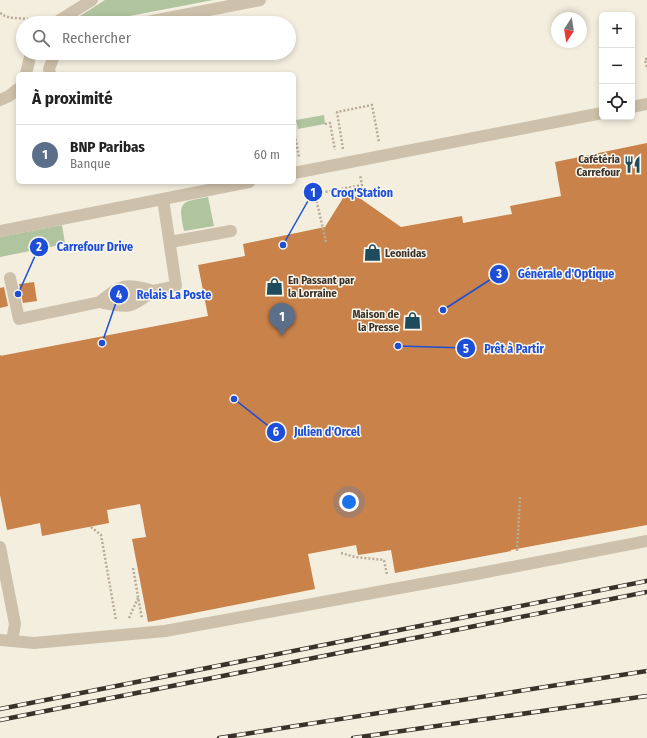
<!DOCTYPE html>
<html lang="fr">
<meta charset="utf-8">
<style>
:root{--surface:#fff;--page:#f6f6f6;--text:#222;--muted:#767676;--line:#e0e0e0;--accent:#db2777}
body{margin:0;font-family:"Fira Sans Condensed",sans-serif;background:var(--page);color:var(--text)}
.controls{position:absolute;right:12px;top:12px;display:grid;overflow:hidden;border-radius:6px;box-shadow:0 2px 6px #0003}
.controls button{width:36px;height:36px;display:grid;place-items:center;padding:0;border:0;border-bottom:1px solid var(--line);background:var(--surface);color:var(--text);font:20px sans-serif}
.compass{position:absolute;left:551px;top:12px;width:36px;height:36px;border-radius:50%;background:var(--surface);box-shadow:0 2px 6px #0003;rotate:192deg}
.you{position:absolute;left:349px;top:502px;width:14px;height:14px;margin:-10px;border:3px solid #fff;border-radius:50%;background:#1a73e8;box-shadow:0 0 0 6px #1a73e833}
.badge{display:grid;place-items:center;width:26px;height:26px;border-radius:50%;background:var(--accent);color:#fff;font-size:13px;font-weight:700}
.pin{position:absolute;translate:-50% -33px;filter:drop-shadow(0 1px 2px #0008)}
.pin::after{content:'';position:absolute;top:21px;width:14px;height:12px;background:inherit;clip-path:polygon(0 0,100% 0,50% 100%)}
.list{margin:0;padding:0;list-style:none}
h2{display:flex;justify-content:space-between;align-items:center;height:52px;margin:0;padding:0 16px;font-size:17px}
h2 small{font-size:13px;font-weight:400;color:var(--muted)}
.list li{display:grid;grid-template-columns:26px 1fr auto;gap:12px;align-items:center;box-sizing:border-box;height:60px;padding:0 16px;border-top:1px solid var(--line)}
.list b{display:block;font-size:15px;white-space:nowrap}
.list p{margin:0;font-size:13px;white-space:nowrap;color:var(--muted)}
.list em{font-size:13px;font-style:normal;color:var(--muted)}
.icon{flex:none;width:22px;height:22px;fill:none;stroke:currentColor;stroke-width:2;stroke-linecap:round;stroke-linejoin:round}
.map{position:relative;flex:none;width:647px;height:738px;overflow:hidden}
.search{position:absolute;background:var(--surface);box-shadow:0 2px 6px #0003;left:16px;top:16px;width:280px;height:44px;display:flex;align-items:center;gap:10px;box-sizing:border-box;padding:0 14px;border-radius:22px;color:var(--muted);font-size:15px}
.panel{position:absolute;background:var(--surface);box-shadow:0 2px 6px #0003;left:16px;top:72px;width:280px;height:112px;border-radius:6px}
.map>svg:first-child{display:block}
.green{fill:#b0c49f}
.building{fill:#c98249}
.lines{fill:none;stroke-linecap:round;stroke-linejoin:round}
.path{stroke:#b9ab95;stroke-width:2.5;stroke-dasharray:2 2;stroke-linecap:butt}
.minor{stroke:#cdc1ab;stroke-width:12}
.rail-casing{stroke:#3a322a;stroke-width:4.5}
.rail{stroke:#fbf7ec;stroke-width:3;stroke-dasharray:9;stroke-linecap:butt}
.labels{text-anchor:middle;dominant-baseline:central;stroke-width:3;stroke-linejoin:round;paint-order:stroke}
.poi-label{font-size:11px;font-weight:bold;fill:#3a322a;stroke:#fbf7ec;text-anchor:end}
.leader{fill:none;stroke:#1d4ed8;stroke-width:1.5}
.callout-dot{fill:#1d4ed8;stroke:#fbf7ec;stroke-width:1.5}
.mark-label{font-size:12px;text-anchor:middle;font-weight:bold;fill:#fff}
.callout-label{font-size:12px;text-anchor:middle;font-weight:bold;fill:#1d4ed8;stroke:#fbf7ec;stroke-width:3;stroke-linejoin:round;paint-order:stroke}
</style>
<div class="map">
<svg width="647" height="738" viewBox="0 0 647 738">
<rect width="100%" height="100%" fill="#f4eedf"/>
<!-- green -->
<g class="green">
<polygon points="105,0 213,0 93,23 69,23"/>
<polygon points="324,115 325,124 298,129 296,120"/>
<path d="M208 197 214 226 184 231C178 201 180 202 208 197Z"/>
<polygon points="62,225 65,244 0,257 0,237"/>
</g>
<!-- building -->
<g class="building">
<polygon points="647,143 647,525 543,544 511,550 511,551 395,573 391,550 358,555 356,545 308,554 315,589 148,622 132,539 146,537 140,504 107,510 109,523 42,536 40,523 7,530 0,495 0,356 208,316 198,265 245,256 243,244 325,227 348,190 401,227 462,216 463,223 512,214 510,206 561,196 555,162"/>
<polygon points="34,282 37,301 23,303 19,284"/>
<polygon points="4,287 8,306 0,308 0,288"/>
</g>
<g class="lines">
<!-- path -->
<g class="path">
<path d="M0 13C11 22 27 15 39 23"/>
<polyline points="647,59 645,59 647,69"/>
<polyline points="325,124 330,123 335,150"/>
<polyline points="294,130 298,129"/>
<polyline points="294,131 299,157"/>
<polyline points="343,149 337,112 372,105 379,142"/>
<polyline points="326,242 315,194 362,185 360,175"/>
<polyline points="0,355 0,356"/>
<polyline points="91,527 101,535 116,620"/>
<polyline points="517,551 520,497"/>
<polyline points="341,553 355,557 384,560 387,575"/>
<polyline points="133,568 142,619"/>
<polyline points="129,618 138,598"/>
</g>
<!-- minor -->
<g class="minor">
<polyline points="55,23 92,0"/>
<polyline points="142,23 260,0"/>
<polyline points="26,74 31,53"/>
<polyline points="50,74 49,69 55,53"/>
<polyline points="0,100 9,96 18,89"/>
<polyline points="632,107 647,104"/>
<polyline points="294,173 602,113"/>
<polyline points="0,231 249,182"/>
<polyline points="170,242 231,231"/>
<polyline points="10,278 19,319 176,286 163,199"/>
<path d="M101 301C121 285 125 283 150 290"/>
<path d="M103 303C127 308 132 308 150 293"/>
<polyline points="0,547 15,624 12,641 0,640"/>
<polyline points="12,641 34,643 165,631 476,574 647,541"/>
</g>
<defs>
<g id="rail">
<polyline points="0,709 647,581"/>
<polyline points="0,720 647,592"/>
<polyline points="219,738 647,671"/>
<polyline points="353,738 647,696"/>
</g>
</defs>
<!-- rail casing -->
<use href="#rail" class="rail-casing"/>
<!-- rail -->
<use href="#rail" class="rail"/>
</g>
<!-- icons -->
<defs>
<symbol id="restaurant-bare" viewBox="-9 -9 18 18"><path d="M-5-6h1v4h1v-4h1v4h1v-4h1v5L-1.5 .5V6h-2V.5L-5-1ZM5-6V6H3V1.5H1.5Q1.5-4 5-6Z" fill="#1e4c5d" stroke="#fbf7ec" stroke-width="2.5" paint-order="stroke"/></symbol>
<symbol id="shop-bare" viewBox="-9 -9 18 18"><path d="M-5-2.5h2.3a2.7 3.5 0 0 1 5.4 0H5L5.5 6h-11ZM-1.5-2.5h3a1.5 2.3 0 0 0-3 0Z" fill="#1e4c5d" stroke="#fbf7ec" stroke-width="2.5" paint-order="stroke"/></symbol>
</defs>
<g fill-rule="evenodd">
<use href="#restaurant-bare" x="620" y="152" width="25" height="25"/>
<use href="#shop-bare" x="360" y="240" width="25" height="25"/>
<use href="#shop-bare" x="262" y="274" width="25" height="25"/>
<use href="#shop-bare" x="400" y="308" width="25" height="25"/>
</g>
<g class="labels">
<!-- poi labels -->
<g class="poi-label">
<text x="620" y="159">Cafétéria<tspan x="620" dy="13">Carrefour</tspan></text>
<text x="385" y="253" text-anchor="start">Leonidas</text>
<text x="288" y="280" text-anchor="start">En Passant par<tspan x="288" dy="13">la Lorraine</tspan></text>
<text x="399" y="314">Maison de<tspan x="399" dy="13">la Presse</tspan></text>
</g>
</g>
<!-- callouts -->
<path class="leader" d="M283 245L313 192M18 294L39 247M443 310L499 274M102 343L119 294M398 346L466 348M234 399L276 432"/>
<g class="callout-dot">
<circle cx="283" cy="245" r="4"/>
<circle cx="18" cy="294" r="4"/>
<circle cx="443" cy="310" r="4"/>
<circle cx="102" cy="343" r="4"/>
<circle cx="398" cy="346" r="4"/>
<circle cx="234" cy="399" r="4"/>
<circle cx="313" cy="192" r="10"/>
<circle cx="39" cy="247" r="10"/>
<circle cx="499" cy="274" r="10"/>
<circle cx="119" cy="294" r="10"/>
<circle cx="466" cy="348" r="10"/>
<circle cx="276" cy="432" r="10"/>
</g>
<g class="mark-label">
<text x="313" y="197">1</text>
<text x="39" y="251">2</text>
<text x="499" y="278">3</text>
<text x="119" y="299">4</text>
<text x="466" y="353">5</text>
<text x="276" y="436">6</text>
</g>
<g class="callout-label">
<text x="362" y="197">Croq'Station</text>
<text x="95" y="251">Carrefour Drive</text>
<text x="566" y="278">Générale d'Optique</text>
<text x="174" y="299">Relais La Poste</text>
<text x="514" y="353">Prêt à Partir</text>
<text x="327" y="436">Julien d'Orcel</text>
</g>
</svg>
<div class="controls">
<button>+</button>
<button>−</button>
<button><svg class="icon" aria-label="locate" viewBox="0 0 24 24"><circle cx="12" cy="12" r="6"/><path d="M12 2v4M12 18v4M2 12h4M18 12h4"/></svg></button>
</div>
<svg class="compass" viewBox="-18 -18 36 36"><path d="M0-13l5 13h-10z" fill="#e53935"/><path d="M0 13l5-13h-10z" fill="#767676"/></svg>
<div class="you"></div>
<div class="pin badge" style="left:282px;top:336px;background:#5c6f8a">1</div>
<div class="search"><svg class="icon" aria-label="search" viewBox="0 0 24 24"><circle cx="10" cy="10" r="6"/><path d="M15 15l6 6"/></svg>Rechercher</div>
<section class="panel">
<h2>À proximité<small></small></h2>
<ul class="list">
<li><span class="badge" style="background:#5c6f8a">1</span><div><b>BNP Paribas</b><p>Banque</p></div><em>60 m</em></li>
</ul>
</section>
</div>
